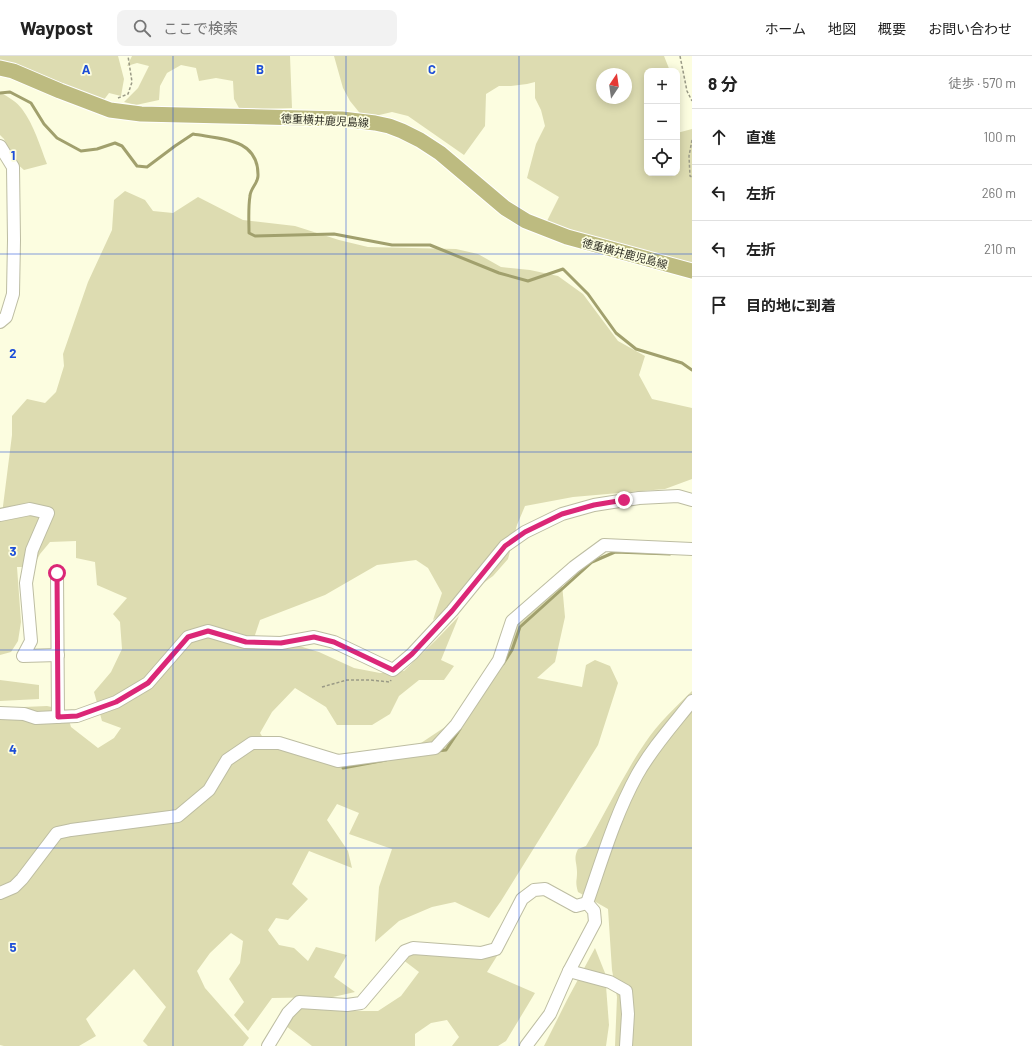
<!DOCTYPE html>
<html lang="ja">
<meta charset="utf-8">
<style>
:root{--surface:#fff;--page:#f2f2f2;--text:#222;--muted:#767676;--line:#e0e0e0}
body{margin:0;font-family:Barlow,"Noto Sans JP",sans-serif;background:var(--page);color:var(--text)}
.controls{position:absolute;right:12px;top:12px;display:grid;overflow:hidden;border-radius:8px;box-shadow:0 2px 10px #0003}
.controls button{width:36px;height:36px;display:grid;place-items:center;padding:0;border:0;border-bottom:1px solid var(--line);background:var(--surface);color:var(--text);font:20px sans-serif}
.compass{position:absolute;left:596px;top:12px;width:36px;height:36px;border-radius:50%;background:var(--surface);box-shadow:0 2px 10px #0003;rotate:13deg}
.stop{position:absolute;width:12px;height:12px;margin:-9px;border:3px solid #db2777;border-radius:50%;background:#fff}
.stop.end{background:#db2777;border-color:#fff;box-shadow:0 1px 4px #0008}
.list{margin:0;padding:0;list-style:none}
h2{display:flex;justify-content:space-between;align-items:center;height:52px;margin:0;padding:0 16px;font-size:17px}
h2 small{font-size:13px;font-weight:400;color:var(--muted)}
.list li{display:grid;grid-template-columns:26px 1fr auto;gap:12px;align-items:center;box-sizing:border-box;height:56px;padding:0 16px;border-top:1px solid var(--line)}
.list b{display:block;font-size:15px;white-space:nowrap}
.list em{font-size:13px;font-style:normal;color:var(--muted)}
.icon{flex:none;width:22px;height:22px;fill:none;stroke:currentColor;stroke-width:2;stroke-linecap:round;stroke-linejoin:round}
.map{position:relative;flex:none;width:692px;height:990px;overflow:hidden}
header{display:flex;align-items:center;gap:24px;box-sizing:border-box;height:56px;padding:0 20px;background:var(--surface);border-bottom:1px solid var(--line)}
header strong{font-size:19px}
nav{display:flex;gap:22px;margin-inline-start:auto;font-size:14px}
.search{width:280px;height:36px;background:var(--page);display:flex;align-items:center;gap:10px;box-sizing:border-box;padding:0 14px;border-radius:8px;color:var(--muted);font-size:15px}
main{display:flex}
aside{flex:1;background:var(--surface)}
.map>svg:first-child{display:block}
.green{fill:#dddcb1;fill-rule:evenodd}
.lines{fill:none;stroke-linecap:round;stroke-linejoin:round}
.stream{stroke:#a1a06d;stroke-width:3}
.minor-casing{stroke:#bdbda2;stroke-width:14}
.major-casing{stroke:#fff;stroke-width:17}
.path{stroke:#9a9a86;stroke-width:1.5;stroke-dasharray:3 2;stroke-linecap:butt}
.minor{stroke:#fff;stroke-width:12}
.major{stroke:#bdbb80;stroke-width:15}
.route{stroke:#db2777;stroke-width:5}
.grid{fill:none;stroke:#1d4ed8;stroke-width:1;stroke-opacity:0.55}
.labels{text-anchor:middle;dominant-baseline:central;stroke-width:3.5;stroke-linejoin:round;paint-order:stroke}
.street-label{font-size:11px;fill:#2e2e24;stroke:#fcfde0}
.grid-label{font-size:13px;text-anchor:middle;font-weight:bold;fill:#1d4ed8;stroke:#fcfde0;stroke-width:3.5;stroke-linejoin:round;paint-order:stroke}
</style>
<header>
<strong>Waypost</strong>
<div class="search"><svg class="icon" aria-label="search" viewBox="0 0 24 24"><circle cx="10" cy="10" r="6"/><path d="M15 15l6 6"/></svg>ここで検索</div>
<nav><a>ホーム</a><a>地図</a><a>概要</a><a>お問い合わせ</a></nav>
</header>
<main>
<div class="map">
<svg width="692" height="990" viewBox="0 0 692 990">
<rect width="100%" height="100%" fill="#fcfde0"/>
<!-- green -->
<g class="green">
<polygon points="0,0 118,0 124,23 121,40 109,37 103,45 0,7"/>
<polygon points="132,0 290,0 292,52 262,53 239,52 234,43 233,25 216,22 199,25 196,12 181,9 167,17 160,30 159,44 136,49 124,46 138,32 149,10 137,7 127,10"/>
<path d="M334 0H664L670 15H647V117H677V77L692 73V209L567 175 547 165 559 141 527 122 536 88 545 70 541 54 535 42V26L527 28 511 30H499L486 38 485 70 464 99 408 60 392 56 375 60 363 61 350 45 343 32ZM602 18H626V42H602Z"/>
<path d="M0 36C8 41 17 46 22 53 34 69 40 90 47 108L24 114 15 106 4 83 0 79Z"/>
<polygon points="125,135 145,144 153,155 173,157 198,141 243,164 295,170 339,184 368,191 456,193 478,198 501,211 530,214 558,220 583,238 618,285 645,300 639,319 652,343 692,352 692,423 665,433 573,441 525,450 517,469 508,503 493,520 433,564 442,537 428,512 416,504 377,509 325,539 260,564 255,579 261,592 296,589 319,596 354,612 380,617 404,615 436,584 459,560 441,604 454,610 444,624 419,624 399,640 390,658 372,669 337,669 326,651 295,632 272,656 260,677 267,688 292,694 375,704 412,693 451,667 486,620 504,583 531,546 562,528 565,561 555,606 537,622 582,631 586,609 595,604 610,610 618,627 598,689 501,845 489,862 455,846 432,851 399,865 375,886 379,831 392,793 349,778 359,757 337,748 327,764 348,795 352,812 309,795 292,828 308,843 288,864 276,862 268,874 279,889 294,892 308,905 316,891 347,899 334,921 355,936 333,941 272,942 248,975 234,959 244,946 229,923 240,907 243,885 231,877 210,897 197,915 205,932 249,982 243,990 148,990 143,985 166,951 134,913 86,963 96,980 79,990 4,990 0,989 0,652 47,650 66,654 71,671 98,692 114,682 121,672 102,665 94,636 111,616 122,593 120,566 113,558 127,542 97,529 95,506 76,502 76,485 50,486 40,498 33,511 17,511 21,566 18,585 11,596 0,599 0,459 2,458 12,379 12,360 27,343 45,347 56,336 64,310 63,298 88,226 112,174 114,144"/>
<polygon points="0,624 39,629 39,643 0,645"/>
<path d="M692 635V990H615L617 941 612 914 608 853 578 836C575 825 577 826 577 816 577 806 573 803 578 793L586 790C606 756 623 719 645 687 658 667 676 651 692 635Z"/>
<polygon points="507,884 487,916 535,937 506,985 498,990 452,990 459,981 447,964 431,967 415,978 415,990 312,990 277,963 283,953 298,948 313,948 351,955 378,955 401,940 419,916 398,900 406,889 485,893"/>
<polygon points="595,892 605,917 609,969 606,990 544,990 567,944"/>
</g>
<g class="lines">
<!-- stream -->
<g class="stream">
<path d="M0 37 10 36 31 47 44 68 57 82 81 95 97 93 115 87 122 90 137 110 147 111 175 90 193 78C221 83 259 82 258 120 258 127 250 133 250 140 248 152 249 165 249 177L255 180 334 178 392 189H430L499 217 528 225 563 213 588 238 616 277 636 293 682 307 692 314"/>
<polyline points="503,608 512,594 520,571 592,506 615,496 670,498"/>
<polyline points="437,695 446,694 460,673"/>
<polyline points="343,712 386,704"/>
</g>
<defs>
<g id="minor">
<polyline points="0,90 13,111 14,184 13,238 6,261 0,266"/>
<polyline points="0,459 30,453 48,457 32,494 26,527 31,585 23,600 58,599"/>
<polyline points="57,517 58,661"/>
<polyline points="0,657 24,658 36,662 77,660 116,646 148,627 188,581 208,575 245,586 281,587 314,581 334,586 393,614 412,598 452,555 505,490 525,476 562,458 594,449 639,442 678,440 692,444"/>
<polyline points="0,837 14,831 22,823 57,777 71,774 178,760 209,734 227,704 252,687 279,687 338,705 435,692 456,669 499,604 512,565 574,511 604,489 692,493"/>
<polyline points="569,915 610,926 626,935 628,958 626,990"/>
<polyline points="268,990 288,957 299,946 347,949 361,947 405,895 413,892 481,897 496,893 522,843 534,834 545,833 576,850 587,847"/>
<path d="M526 990 550 958 569 915 595 866 594 855 587 847C602 804 615 759 637 719 652 692 673 669 692 645"/>
</g>
<polyline id="major" points="0,12 13,15 60,35 110,54 141,58 342,63 375,67 389,70 402,75 420,84 440,97 505,152 526,165 567,181 692,215"/>
</defs>
<!-- minor casing -->
<use href="#minor" class="minor-casing"/>
<!-- major casing -->
<use href="#major" class="major-casing"/>
<!-- path -->
<g class="path">
<polyline points="680,0 687,35 692,45"/>
<polyline points="118,42 128,38 132,26 128,0"/>
<polyline points="692,84 689,100 690,120 692,121"/>
<polyline points="322,631 347,624 370,624 390,626 391,624"/>
</g>
<!-- minor -->
<use href="#minor" class="minor"/>
<!-- major -->
<use href="#major" class="major"/>
</g>
<g class="lines">
<!-- route -->
<polyline class="route" points="57,517 58,661 77,660 116,646 148,627 188,581 208,575 246,586 281,587 314,581 334,586 393,614 412,598 452,555 505,490 525,476 562,458 594,449 624,444"/>
</g>
<!-- grid -->
<path class="grid" d="M173 0V990M346 0V990M519 0V990M0 198H692M0 396H692M0 594H692M0 792H692"/>
<g class="labels">
<!-- street labels -->
<g class="street-label">
<text transform="translate(325 64) rotate(3)">徳重横井鹿児島線</text>
<text transform="translate(625 197) rotate(15)">徳重横井鹿児島線</text>
</g>
</g>
<g class="grid-label">
<text x="86" y="18">A</text>
<text x="260" y="18">B</text>
<text x="432" y="18">C</text>
<text x="13" y="104">1</text>
<text x="13" y="302">2</text>
<text x="13" y="500">3</text>
<text x="13" y="698">4</text>
<text x="13" y="896">5</text>
</g>
</svg>
<div class="controls">
<button>+</button>
<button>−</button>
<button><svg class="icon" aria-label="locate" viewBox="0 0 24 24"><circle cx="12" cy="12" r="6"/><path d="M12 2v4M12 18v4M2 12h4M18 12h4"/></svg></button>
</div>
<svg class="compass" viewBox="-18 -18 36 36"><path d="M0-13l5 13h-10z" fill="#e53935"/><path d="M0 13l5-13h-10z" fill="#767676"/></svg>
<div class="stop" style="left:57px;top:517px"></div>
<div class="stop end" style="left:624px;top:444px"></div>
</div>
<aside>
<h2>8 分<small>徒歩 · 570 m</small></h2>
<ul class="list">
<li><svg class="icon" aria-label="ahead" viewBox="0 0 24 24"><path d="M12 20V5M6 11l6-6 6 6"/></svg><div><b>直進</b></div><em>100 m</em></li>
<li><svg class="icon" aria-label="left" viewBox="0 0 24 24"><path d="M17 20v-9H6M10 6l-5 5 5 5"/></svg><div><b>左折</b></div><em>260 m</em></li>
<li><svg class="icon" aria-label="left" viewBox="0 0 24 24"><path d="M17 20v-9H6M10 6l-5 5 5 5"/></svg><div><b>左折</b></div><em>210 m</em></li>
<li><svg class="icon" aria-label="arrive" viewBox="0 0 24 24"><path d="M6 21V4h12l-3 4 3 4H6"/></svg><div><b>目的地に到着</b></div></li>
</ul>
</aside>
</main>
